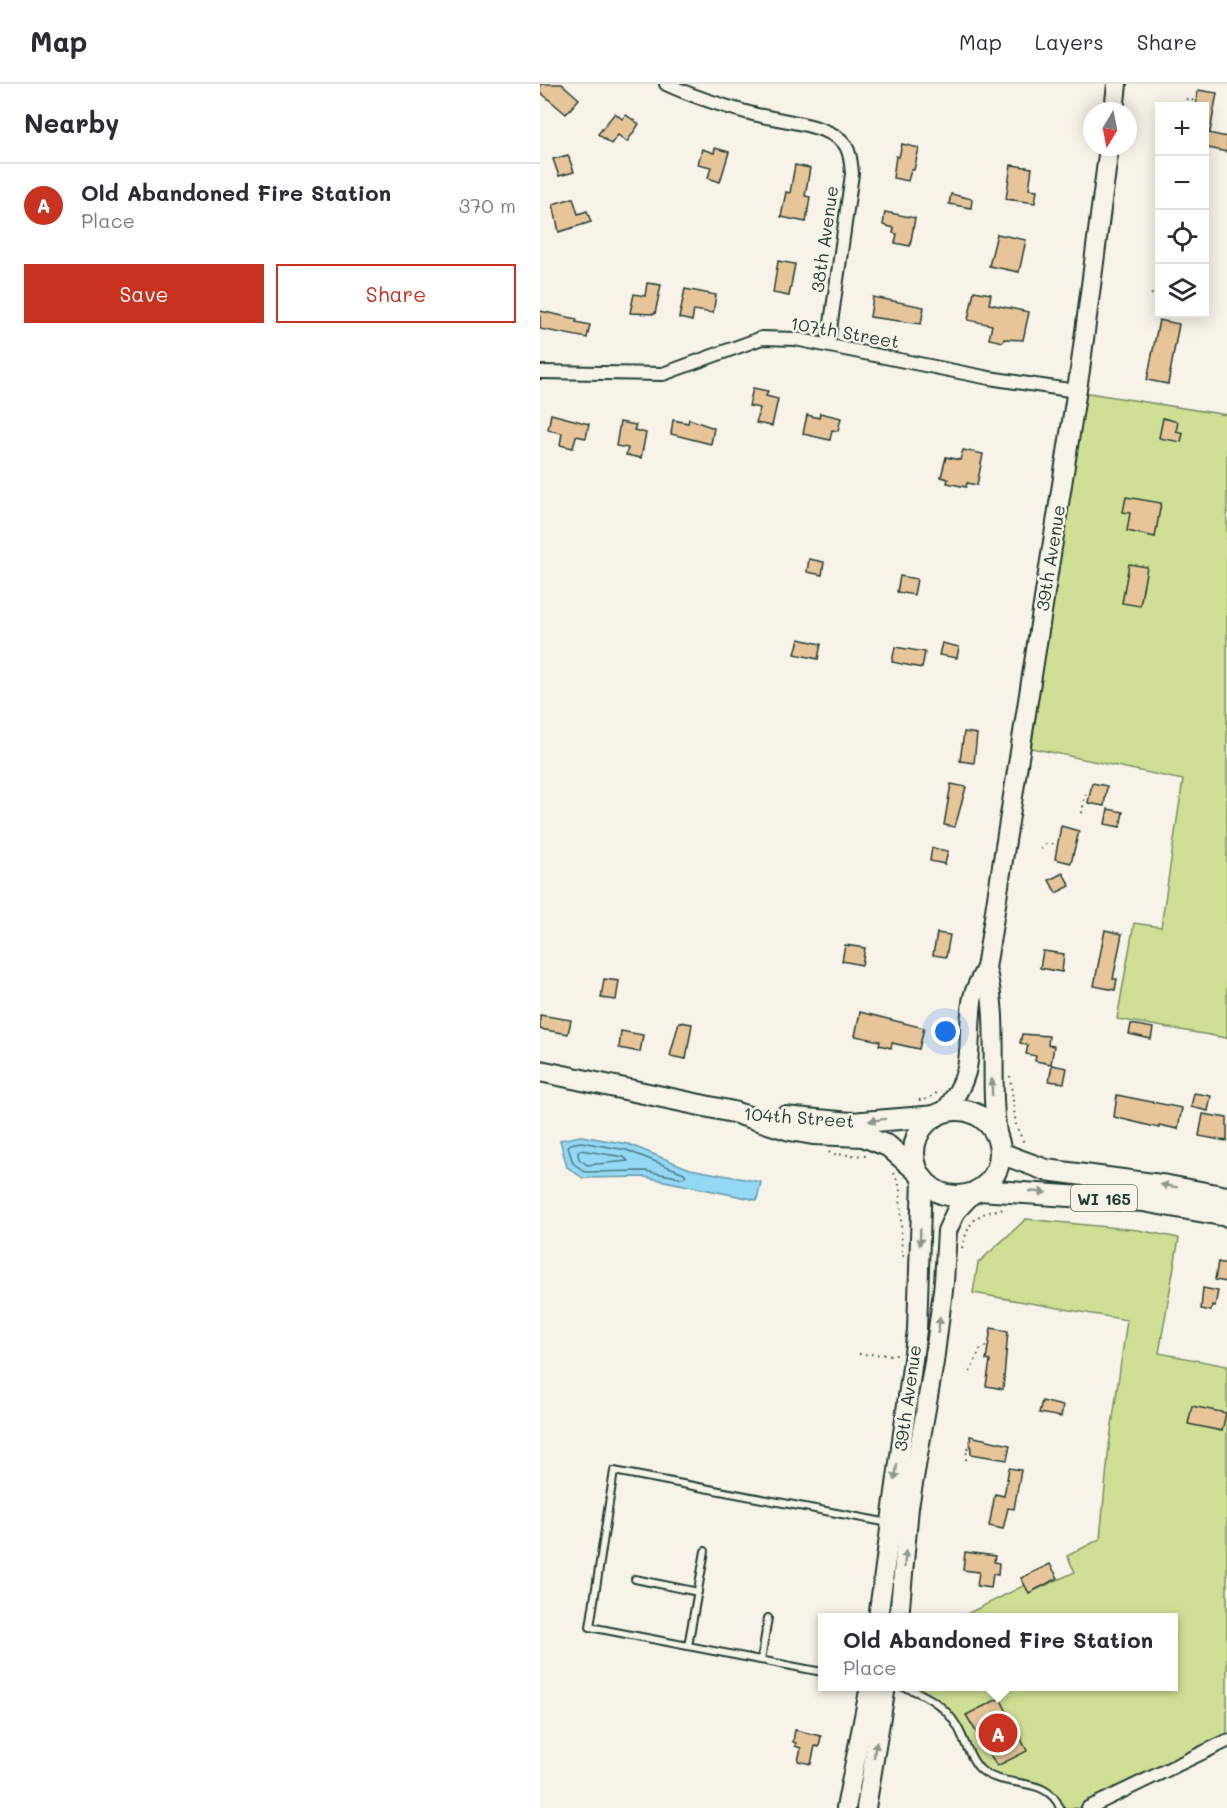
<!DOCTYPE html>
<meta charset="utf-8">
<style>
:root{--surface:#fff;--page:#f2f2f3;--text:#2b2b33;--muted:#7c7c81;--line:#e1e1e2;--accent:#c8321e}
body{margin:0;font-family:Mali,sans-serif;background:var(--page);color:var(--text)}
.controls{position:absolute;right:18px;top:18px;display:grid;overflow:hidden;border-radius:0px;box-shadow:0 3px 15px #0003}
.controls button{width:54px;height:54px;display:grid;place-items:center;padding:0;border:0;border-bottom:2px solid var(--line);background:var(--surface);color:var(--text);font:30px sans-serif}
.compass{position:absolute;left:543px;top:18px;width:54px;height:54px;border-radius:50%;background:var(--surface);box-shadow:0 3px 15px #0003;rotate:190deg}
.you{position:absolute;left:406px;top:948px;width:21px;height:21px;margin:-15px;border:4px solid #fff;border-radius:50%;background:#1a73e8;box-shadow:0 0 0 9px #1a73e833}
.badge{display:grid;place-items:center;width:39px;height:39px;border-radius:50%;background:var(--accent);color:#fff;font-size:20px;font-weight:700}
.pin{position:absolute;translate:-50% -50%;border:3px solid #fff;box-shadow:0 2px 6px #0006}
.popup{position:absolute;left:278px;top:1529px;width:360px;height:78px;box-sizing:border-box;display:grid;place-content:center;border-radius:0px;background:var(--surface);filter:drop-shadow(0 2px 4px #0005);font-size:20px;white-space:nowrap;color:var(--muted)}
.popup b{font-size:22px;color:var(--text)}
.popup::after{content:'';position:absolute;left:50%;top:100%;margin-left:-12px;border:12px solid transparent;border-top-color:var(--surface)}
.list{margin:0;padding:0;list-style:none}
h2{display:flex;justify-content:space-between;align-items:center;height:78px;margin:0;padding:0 24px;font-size:26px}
h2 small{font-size:20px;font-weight:400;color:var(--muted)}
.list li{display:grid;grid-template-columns:39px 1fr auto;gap:18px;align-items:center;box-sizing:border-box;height:84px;padding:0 24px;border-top:2px solid var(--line)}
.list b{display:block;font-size:22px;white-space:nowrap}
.list p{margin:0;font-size:20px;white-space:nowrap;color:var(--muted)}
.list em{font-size:20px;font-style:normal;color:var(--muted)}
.actions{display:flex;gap:12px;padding:18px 24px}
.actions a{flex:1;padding:14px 0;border:2px solid var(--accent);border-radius:0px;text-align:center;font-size:21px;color:var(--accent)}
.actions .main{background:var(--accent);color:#fff}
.icon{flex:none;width:33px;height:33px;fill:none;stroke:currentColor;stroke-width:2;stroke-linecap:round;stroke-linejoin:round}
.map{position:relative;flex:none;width:687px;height:1724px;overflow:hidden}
header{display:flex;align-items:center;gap:36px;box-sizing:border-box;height:84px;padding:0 30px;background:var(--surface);border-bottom:2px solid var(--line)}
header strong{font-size:28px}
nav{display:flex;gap:33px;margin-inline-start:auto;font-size:21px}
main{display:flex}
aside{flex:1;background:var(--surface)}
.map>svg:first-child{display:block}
.green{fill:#cfe094;stroke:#778e64;stroke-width:1.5}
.water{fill:#93d8f5;stroke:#659aa8;stroke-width:1.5}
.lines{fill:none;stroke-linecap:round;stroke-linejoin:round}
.shore{stroke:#4d7b81;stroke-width:1.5}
.building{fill:#e8c599;stroke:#1f3d34;stroke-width:1.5}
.service-casing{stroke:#1f3d34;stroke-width:10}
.minor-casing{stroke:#1f3d34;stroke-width:16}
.secondary-casing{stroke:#1f3d34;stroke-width:22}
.primary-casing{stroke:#1f3d34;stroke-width:24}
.path{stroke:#1f3d34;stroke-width:2;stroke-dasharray:1.5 4.5;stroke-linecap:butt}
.service{stroke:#f7f3e8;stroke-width:6}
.minor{stroke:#f7f3e8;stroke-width:12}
.secondary{stroke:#f7f3e8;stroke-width:18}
.primary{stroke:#f7f3e8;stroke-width:20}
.oneway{fill:#8b988e}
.labels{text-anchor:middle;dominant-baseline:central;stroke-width:5;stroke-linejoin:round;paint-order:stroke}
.shield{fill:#f7f3e8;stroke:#60746a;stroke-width:1.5}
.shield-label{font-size:16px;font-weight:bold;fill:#1f3d34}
.street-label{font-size:18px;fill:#1f3d34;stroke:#f7f3e8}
</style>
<header>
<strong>Map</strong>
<nav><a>Map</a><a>Layers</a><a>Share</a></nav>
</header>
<main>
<aside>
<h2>Nearby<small></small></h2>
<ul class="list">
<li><span class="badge">A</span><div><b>Old Abandoned Fire Station</b><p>Place</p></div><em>370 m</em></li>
</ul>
<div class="actions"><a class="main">Save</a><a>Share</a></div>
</aside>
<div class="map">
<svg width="687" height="1724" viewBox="0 0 687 1724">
<rect width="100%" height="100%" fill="#f7f3e8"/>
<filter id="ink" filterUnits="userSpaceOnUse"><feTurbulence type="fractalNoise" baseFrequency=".0167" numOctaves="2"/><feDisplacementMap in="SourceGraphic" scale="12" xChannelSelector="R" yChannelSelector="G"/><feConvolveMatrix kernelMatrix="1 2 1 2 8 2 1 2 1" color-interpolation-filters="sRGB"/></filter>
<g filter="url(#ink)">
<!-- green -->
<g class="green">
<polygon points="536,307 687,331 687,954 577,935 594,839 621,843 643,696 491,664 504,577 494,576"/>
<polygon points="486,1135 598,1146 639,1154 619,1269 687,1282 687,1657 548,1724 520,1724 500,1703 456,1693 440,1685 410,1629 377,1607 378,1602 634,1602 634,1534 421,1533 485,1501 489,1509 535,1488 527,1472 560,1455 569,1362 587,1236 433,1209 438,1179"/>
</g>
<!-- water -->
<polygon class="water" points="41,1052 88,1060 150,1085 221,1098 217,1116 105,1093 43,1094 27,1083 20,1056"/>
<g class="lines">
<!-- shore -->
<g class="shore">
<polygon points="41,1058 86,1066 144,1089 146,1092 143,1094 105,1087 45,1088 33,1079 28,1063 30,1060"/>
<polygon points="40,1066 84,1073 88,1077 47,1081 39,1075 38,1069"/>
</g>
</g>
<!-- building -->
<g class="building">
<polygon points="0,0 22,0 39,15 26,30 0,8"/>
<polygon points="658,6 677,9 670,48 664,47 664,22 656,22"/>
<polygon points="75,29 82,35 86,31 99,40 87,58 78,51 71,60 58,50"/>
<polygon points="664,48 687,53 687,68 664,63"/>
<polygon points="362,60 379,64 374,86 371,86 368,97 353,94 356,72 359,73"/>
<polygon points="175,64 189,68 180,98 168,94 171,83 158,80 162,65 174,69"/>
<polygon points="28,71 34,88 19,92 13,75"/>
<polygon points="255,81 270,84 265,112 270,113 266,138 241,133 246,108 250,109"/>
<polygon points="471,81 492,84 489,105 497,106 495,119 466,115"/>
<polygon points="411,110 432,115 431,124 409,120"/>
<polygon points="33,114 38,130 47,127 51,138 19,148 13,120"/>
<polygon points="345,128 375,134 370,162 355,159 357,150 353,149 354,144 343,141"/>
<polygon points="457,150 486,156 479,188 449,182"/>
<polygon points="238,177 255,180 249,212 233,209"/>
<polygon points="107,199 121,201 115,230 90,229 94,210 105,212"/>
<polygon points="145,205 176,211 173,229 154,226 152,237 139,234"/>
<polygon points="434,207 451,210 449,220 489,228 483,256 464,255 463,258 449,255 452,241 428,236"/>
<polygon points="333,213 384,223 381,240 330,233"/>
<polygon points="0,227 37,235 36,238 50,241 47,254 0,245"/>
<polygon points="619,236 639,240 628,300 607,296"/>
<polygon points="213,304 228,307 226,312 238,315 232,342 216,339 220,324 209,322"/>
<polygon points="280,329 301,334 298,347 292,346 290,356 263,350 267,331 279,334"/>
<polygon points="11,330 49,340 46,354 36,352 33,364 20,361 22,349 8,346"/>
<polygon points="623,334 638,338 636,347 643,349 641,358 619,354"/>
<polygon points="149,335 174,344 171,360 131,350 133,336 148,339"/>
<polygon points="80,338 96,341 94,346 106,349 101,374 86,371 88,364 76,362"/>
<polygon points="423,366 443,370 437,401 427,399 426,403 407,399 408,395 401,393 406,373 420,376"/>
<polygon points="586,413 621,419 615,453 587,447 590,429 583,428"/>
<polygon points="269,475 284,478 282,491 267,488"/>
<polygon points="589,480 607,483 600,522 582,519"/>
<polygon points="360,492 377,495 374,511 357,508"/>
<polygon points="259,555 281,560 278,575 255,570"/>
<polygon points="402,559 419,563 417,574 399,571"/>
<polygon points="355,563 385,568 382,584 352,578"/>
<polygon points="424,648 437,650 434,679 420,677"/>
<polygon points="552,699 567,702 564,722 548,719"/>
<polygon points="411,700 426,703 415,743 404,741"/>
<polygon points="568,725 583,728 580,743 565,740"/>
<polygon points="521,742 539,747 531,779 515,775"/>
<polygon points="392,764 408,767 405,780 390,777"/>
<polygon points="523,789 530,802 516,809 509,796"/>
<polygon points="565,846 582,850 573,895 577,895 575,906 554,902"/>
<polygon points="397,849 410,851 406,873 393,871"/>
<polygon points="305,861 325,864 322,881 302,877"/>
<polygon points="503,867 524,870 522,888 500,884"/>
<polygon points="64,895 79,897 76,916 61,914"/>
<polygon points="320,928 384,944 379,965 352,959 351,964 339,961 340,957 315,952"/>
<polygon points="0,931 31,936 28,950 0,945"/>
<polygon points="139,938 152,940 146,975 130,972"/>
<polygon points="591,940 613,944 611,955 589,950"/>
<polygon points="81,947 103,951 100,968 79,964"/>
<polygon points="482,950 509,952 508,961 514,962 511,980 495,977 496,972 486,970 488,961 480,959"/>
<polygon points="512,981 527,984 524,999 509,997"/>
<polygon points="654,1009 671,1012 668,1027 651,1023"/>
<polygon points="577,1011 642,1024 638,1045 619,1041 619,1044 574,1033"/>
<polygon points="663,1030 687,1034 687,1057 659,1052"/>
<polygon points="678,1178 687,1180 687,1198 675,1196"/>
<polygon points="663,1204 678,1207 675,1222 672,1221 671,1227 661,1225"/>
<polygon points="451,1244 468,1247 463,1305 446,1302 450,1277 446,1276"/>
<polygon points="502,1317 523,1322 521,1333 499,1329"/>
<polygon points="652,1322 686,1329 682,1347 648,1340"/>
<polygon points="430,1352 470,1361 467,1376 431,1370"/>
<polygon points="469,1384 481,1386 474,1425 468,1424 463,1445 449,1442 455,1410 464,1412"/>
<polygon points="425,1468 455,1472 454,1478 459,1479 458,1491 453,1490 451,1504 437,1502 439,1488 423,1486"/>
<polygon points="510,1480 518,1494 489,1509 481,1494"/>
<polygon points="460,1614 487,1667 457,1682 426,1631"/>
<polygon points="255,1646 281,1652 279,1663 275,1662 271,1680 258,1677 261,1664 255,1662 256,1659 253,1658"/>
</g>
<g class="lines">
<defs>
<g id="service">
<polyline points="95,1495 158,1508"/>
<polyline points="148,1562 165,1467"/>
<polyline points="221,1576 228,1534"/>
<polyline points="282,1588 50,1543 74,1387 349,1439"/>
<path d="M360 1602C388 1610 411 1625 422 1652 426 1662 432 1677 440 1685 462 1706 507 1690 520 1724"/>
</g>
<g id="minor">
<path d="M126 0C154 13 183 22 213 30 237 36 283 40 301 56 310 64 311 78 312 90L288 260"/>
<polyline points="0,288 123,290 222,254 255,255 449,294 536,307"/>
<polyline points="548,1724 687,1657"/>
</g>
<g id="secondary">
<polyline points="574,27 577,0"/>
<path d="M446 884C461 941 447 1002 459 1060"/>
<path d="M404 1028C438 985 426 967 432 918 433 907 441 894 446 884L540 286 569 63"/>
<polyline points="338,1534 377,1246 382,1094"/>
<polyline points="359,1534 369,1423 394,1278 404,1198 407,1147 416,1127 432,1110"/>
<polyline points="306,1724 330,1602"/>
<polyline points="326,1724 346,1602"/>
</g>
<g id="primary">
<polyline points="0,987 193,1028 250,1046 273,1050 323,1052 348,1062 378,1088"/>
<circle cx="417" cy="1069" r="43"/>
<polyline points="244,1033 311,1039 396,1032"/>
<polyline points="460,1069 506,1086 628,1102 687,1113"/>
<polyline points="439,1106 603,1117 687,1132"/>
</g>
</defs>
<!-- service casing -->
<use href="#service" class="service-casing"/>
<!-- minor casing -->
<use href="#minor" class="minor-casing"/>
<!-- secondary casing -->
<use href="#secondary" class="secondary-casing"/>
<!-- primary casing -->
<use href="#primary" class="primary-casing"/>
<!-- path -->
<g class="path">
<polyline points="646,15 656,17"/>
<polyline points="611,210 620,212"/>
<polyline points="542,729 545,711 550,711"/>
<polyline points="501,765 506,760 515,760"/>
<polyline points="470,992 476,1042 485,1061"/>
<polyline points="379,1016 388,1015 398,1008"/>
<polyline points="289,1068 291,1070 327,1072"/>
<polyline points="354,1089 360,1103 362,1171 365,1173"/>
<path d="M422 1164C429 1135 437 1128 466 1125"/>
<polyline points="319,1270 358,1271"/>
<polyline points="430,1288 441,1264 448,1262"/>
<polyline points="426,1376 427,1364 431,1365"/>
</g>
<!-- service -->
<use href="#service" class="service"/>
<!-- minor -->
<use href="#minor" class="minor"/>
<!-- secondary -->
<use href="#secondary" class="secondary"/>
<!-- primary -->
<use href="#primary" class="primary"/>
</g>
<!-- one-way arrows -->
<defs><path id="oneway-solid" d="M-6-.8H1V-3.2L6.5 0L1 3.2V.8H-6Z" transform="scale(1.5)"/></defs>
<g class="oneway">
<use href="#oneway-solid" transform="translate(452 1003) rotate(-91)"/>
<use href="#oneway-solid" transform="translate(337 1036) rotate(173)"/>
<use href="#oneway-solid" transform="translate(629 1102) rotate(-171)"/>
<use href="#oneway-solid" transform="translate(498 1108) rotate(5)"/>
<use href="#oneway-solid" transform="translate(380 1153) rotate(92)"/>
<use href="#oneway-solid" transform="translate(399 1241) rotate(-83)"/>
<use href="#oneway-solid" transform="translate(356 1388) rotate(98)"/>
<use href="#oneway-solid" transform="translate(365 1475) rotate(-86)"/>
<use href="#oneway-solid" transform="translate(335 1666) rotate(-81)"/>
</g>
</g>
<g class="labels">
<!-- shield labels -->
<rect class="shield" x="531" y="1101" width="66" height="26" rx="4.5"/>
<g class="shield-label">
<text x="564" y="1114">WI 165</text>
</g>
<!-- street labels -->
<g class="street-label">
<text transform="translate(284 155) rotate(-82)">38th Avenue</text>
<text transform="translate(305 248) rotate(10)">107th Street</text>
<text transform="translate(510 474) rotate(-81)">39th Avenue</text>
<text transform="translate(259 1033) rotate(4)">104th Street</text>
<text transform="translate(367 1314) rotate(-82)">39th Avenue</text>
</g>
</g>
</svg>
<div class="controls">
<button>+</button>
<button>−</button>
<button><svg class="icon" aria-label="locate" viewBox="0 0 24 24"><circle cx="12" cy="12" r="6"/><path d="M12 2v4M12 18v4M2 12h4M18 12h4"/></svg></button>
<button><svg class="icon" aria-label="layers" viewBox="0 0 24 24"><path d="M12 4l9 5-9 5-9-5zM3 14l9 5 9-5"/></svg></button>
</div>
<svg class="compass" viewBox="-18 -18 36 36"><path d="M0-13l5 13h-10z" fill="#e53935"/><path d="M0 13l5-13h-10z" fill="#7c7c81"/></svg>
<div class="you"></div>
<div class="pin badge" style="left:458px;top:1649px">A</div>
<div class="popup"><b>Old Abandoned Fire Station</b>Place</div>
</div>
</main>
